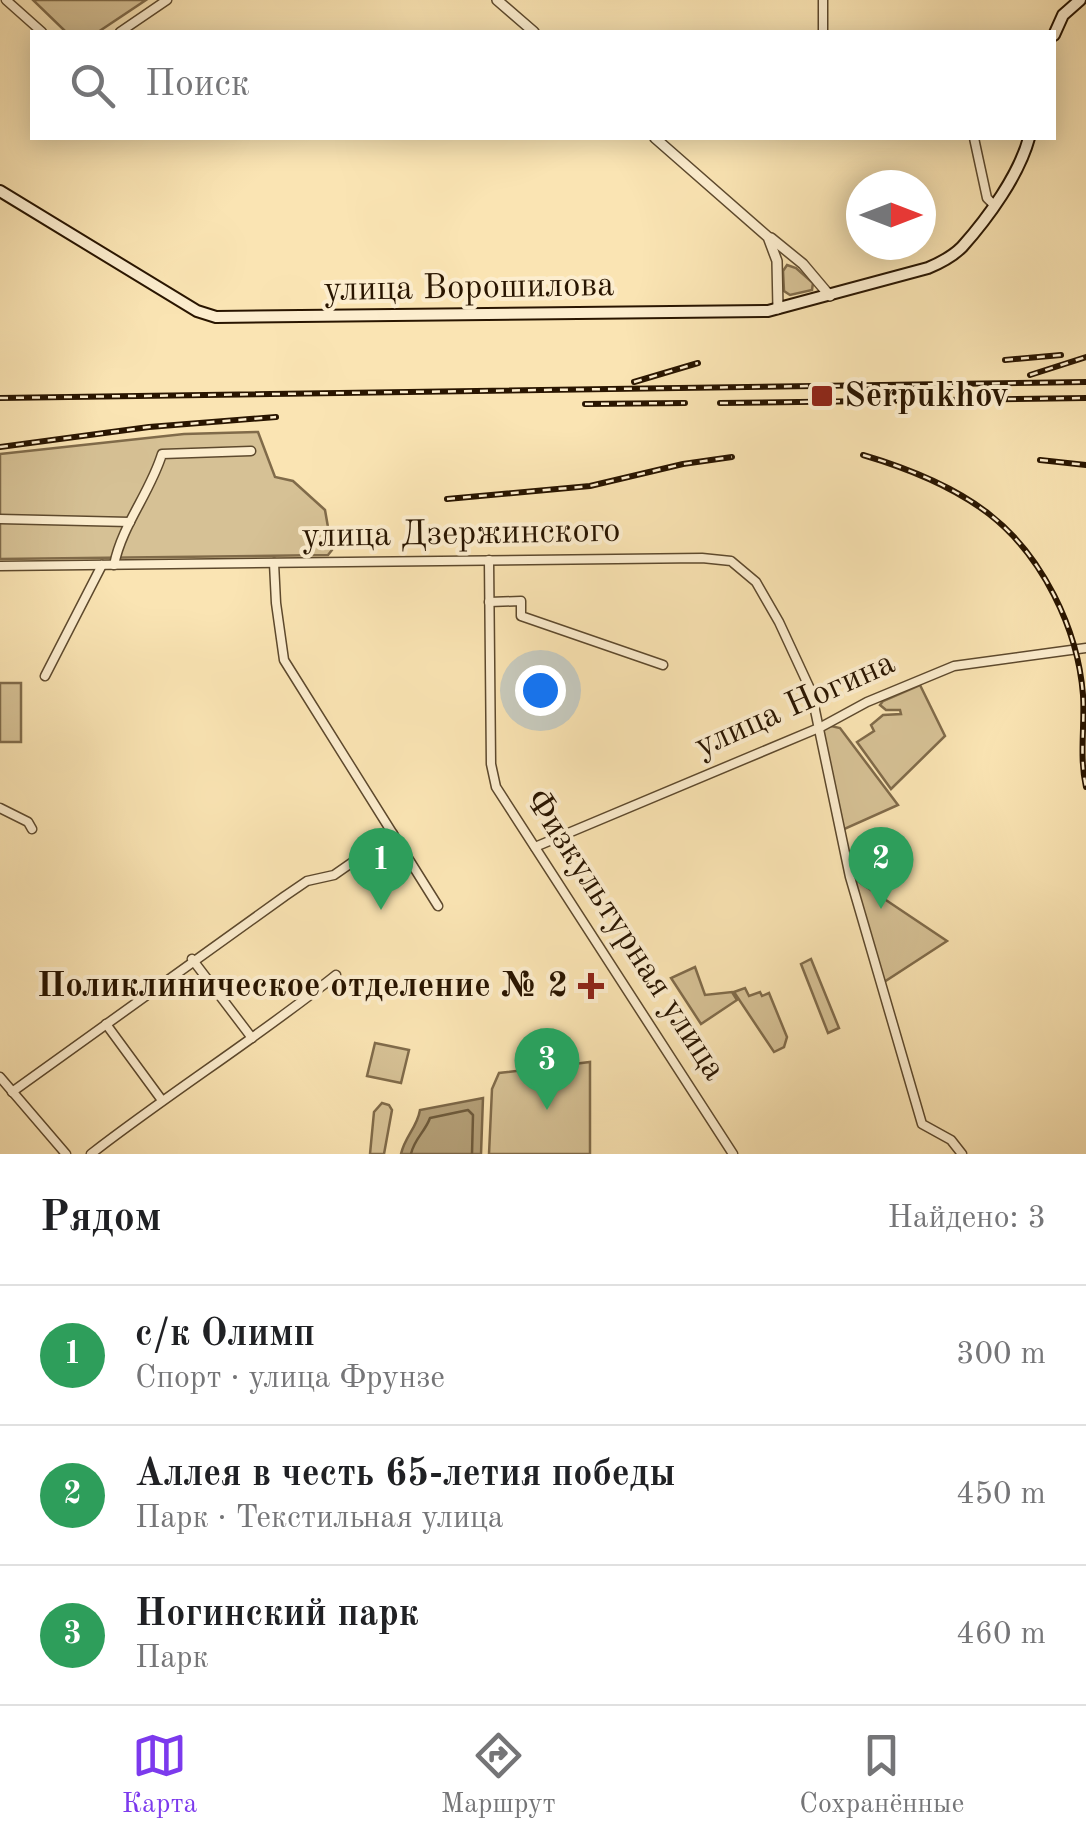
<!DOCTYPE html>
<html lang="ru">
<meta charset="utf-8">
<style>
:root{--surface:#fff;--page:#f6f6f6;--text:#202124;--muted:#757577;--line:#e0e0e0;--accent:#7c3aed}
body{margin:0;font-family:"Old Standard TT",serif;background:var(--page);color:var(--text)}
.compass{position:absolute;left:846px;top:170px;width:90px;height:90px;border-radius:50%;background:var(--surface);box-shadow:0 5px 25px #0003;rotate:90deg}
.you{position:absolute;left:540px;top:690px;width:35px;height:35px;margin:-25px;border:8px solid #fff;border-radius:50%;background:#1a73e8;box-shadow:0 0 0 15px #1a73e833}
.badge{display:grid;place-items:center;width:65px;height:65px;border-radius:50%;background:var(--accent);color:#fff;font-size:32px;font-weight:700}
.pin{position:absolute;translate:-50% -82px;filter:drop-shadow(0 2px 5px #0008)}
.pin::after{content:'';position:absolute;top:52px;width:35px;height:30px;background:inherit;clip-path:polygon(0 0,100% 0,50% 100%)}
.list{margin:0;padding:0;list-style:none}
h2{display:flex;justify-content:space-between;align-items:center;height:130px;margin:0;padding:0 40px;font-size:42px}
h2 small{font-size:32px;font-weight:400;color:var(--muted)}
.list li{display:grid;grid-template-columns:65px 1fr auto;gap:30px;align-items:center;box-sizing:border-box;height:140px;padding:0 40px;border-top:2px solid var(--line)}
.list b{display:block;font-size:38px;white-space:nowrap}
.list p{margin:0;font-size:32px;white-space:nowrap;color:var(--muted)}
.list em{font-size:32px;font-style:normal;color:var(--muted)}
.icon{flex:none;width:55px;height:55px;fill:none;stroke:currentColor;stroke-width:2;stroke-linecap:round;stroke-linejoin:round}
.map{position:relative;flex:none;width:1086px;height:1154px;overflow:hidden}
.search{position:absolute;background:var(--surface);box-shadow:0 5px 25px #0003;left:30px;right:30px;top:30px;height:110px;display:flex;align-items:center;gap:25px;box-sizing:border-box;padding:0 35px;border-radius:0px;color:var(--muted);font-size:38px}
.sheet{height:550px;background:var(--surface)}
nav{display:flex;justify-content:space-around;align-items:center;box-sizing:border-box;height:140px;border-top:2px solid var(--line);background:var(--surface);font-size:28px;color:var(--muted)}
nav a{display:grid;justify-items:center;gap:5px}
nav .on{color:var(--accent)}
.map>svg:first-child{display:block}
.green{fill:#d6c195;stroke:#806b4a;stroke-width:2.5}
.water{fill:#b39e76;stroke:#7c6747;stroke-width:2.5}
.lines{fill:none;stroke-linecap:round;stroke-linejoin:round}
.shore{stroke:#6e5a3b;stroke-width:2.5}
.minor-casing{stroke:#5d492d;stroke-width:11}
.tertiary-casing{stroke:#5d492d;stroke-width:12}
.secondary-casing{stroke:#291500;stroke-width:14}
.minor{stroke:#fcedce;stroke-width:8}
.tertiary{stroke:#fcedce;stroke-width:9}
.secondary{stroke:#fcedce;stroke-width:10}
.rail-casing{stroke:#291500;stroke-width:6}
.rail{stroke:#fcedce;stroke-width:2.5;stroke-dasharray:8;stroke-linecap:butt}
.poi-dot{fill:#8f2418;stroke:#fcedce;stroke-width:4}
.labels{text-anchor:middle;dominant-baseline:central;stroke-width:8;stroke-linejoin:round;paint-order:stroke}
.street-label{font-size:35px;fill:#291500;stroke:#fcedce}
.poi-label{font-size:35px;font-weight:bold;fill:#291500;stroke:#fcedce;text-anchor:start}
</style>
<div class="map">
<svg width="1086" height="1154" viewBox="0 0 1086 1154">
<rect width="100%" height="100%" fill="#fae4b3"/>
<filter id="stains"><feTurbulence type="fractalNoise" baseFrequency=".002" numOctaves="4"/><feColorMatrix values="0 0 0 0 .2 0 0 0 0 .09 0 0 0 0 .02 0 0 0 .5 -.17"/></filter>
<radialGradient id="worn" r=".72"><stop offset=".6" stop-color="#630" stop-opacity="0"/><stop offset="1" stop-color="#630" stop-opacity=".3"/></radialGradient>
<!-- green -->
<g class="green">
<polygon points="33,0 146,0 98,32 66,32"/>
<polygon points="787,265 796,268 813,283 812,290 790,295 784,291 783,271"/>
<polygon points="258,432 275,477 293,481 325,510 332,550 328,555 0,559 0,454 184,434"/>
<rect x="0" y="683" width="21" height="59"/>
<polygon points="920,685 945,736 891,789 857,742 874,731 871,725 883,715 901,714 900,710 886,710 880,705 883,701"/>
<polygon points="822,724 840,728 898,805 840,831"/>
<polygon points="853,878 947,941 884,982"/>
<polygon points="811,959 839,1028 828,1033 801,964"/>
<polygon points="695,967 705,995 732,992 737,1000 701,1024 671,978"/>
<polygon points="745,988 749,996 760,992 762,996 769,993 787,1037 784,1047 774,1052 734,992"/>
<polygon points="375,1043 409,1050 401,1083 367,1076"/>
<polygon points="590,1062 590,1154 489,1154 492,1089 499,1073"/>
<polygon points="382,1103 389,1105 392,1110 384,1154 370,1154 374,1112"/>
</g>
<!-- water -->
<path class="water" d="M483 1098 481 1154H401C405 1136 417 1128 420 1110Z"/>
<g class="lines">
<!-- shore -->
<path class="shore" d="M411 1154C414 1139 425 1132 430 1118L468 1110 473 1115 472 1154"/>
<defs>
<g id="minor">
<polyline points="6,0 42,32"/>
<polyline points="823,0 823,32"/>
<polyline points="120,32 167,0"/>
<polyline points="974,138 987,198 993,204"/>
<polyline points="0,519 130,522"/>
<polyline points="489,560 491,764 496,787 733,1154"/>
<polyline points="274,563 276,603 284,660 438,906"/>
<path d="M114 565C122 525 150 493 162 454L251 451"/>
<polyline points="0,566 702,558 731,561 756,582 779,622 811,691 850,877 922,1124 951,1140 962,1154"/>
<polyline points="489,602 521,601 521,616 663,665"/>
<polyline points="45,676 102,565"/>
<polyline points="0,808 28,822 32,829"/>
<polyline points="535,847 821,727 867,702 954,666 1086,648"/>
<polyline points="192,959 252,1038"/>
<polyline points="106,1024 161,1099"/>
<polyline points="0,1077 66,1154"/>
<polyline points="12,1092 285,896 307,881 334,875 393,834"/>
<path d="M91 1154C171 1092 257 1038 336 975"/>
</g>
<g id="tertiary">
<polyline points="497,0 534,32"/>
<polyline points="655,138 768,237 777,261 778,309"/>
<polyline points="771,238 803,264 830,296"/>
</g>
<g id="secondary">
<polyline points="1054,35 1063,15 1080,0"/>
<path d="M0 191 197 311 216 317 768 311 928 268C940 263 952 257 962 247 988 218 1019 175 1029 138"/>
</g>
</defs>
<!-- minor casing -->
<use href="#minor" class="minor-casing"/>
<!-- tertiary casing -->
<use href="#tertiary" class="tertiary-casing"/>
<!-- secondary casing -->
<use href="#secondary" class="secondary-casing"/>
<!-- minor -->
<use href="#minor" class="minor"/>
<!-- tertiary -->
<use href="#tertiary" class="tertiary"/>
<!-- secondary -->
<use href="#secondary" class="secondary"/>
<defs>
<g id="rail">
<polyline points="1005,360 1061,355"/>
<polyline points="1030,375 1086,357"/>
<polyline points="634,382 698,363"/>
<polyline points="0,398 1086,382"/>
<polyline points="720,403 1086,398"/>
<polyline points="585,404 685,403"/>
<polyline points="0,447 149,427 276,417"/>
<path d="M863 455C907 468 953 486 989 514 1042 555 1078 629 1083 695 1085 726 1079 756 1086 787"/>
<polyline points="1040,460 1086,465"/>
<polyline points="447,499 590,486 683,464 732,457"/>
</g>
</defs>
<!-- rail casing -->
<use href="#rail" class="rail-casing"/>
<!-- rail -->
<use href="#rail" class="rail"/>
</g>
<!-- markers -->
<g class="poi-dot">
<rect x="810" y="384" width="24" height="24" rx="5"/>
<path d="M586 971h10v10h10v10h-10v10h-10v-10h-10v-10h10z"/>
</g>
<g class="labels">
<!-- street labels -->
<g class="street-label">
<text transform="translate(469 288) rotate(-1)">улица Ворошилова</text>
<text transform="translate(461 534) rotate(-1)">улица Дзержинского</text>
<text transform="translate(795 705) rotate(-24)">улица Ногина</text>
<text transform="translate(625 935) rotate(57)">Физкультурная улица</text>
</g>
<!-- poi labels -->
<g class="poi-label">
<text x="844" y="396">Serpukhov</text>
<text x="568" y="986" text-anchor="end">Поликлиническое отделение № 2</text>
</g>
</g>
<rect width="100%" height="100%" filter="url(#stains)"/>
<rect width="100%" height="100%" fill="url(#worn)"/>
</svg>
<svg class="compass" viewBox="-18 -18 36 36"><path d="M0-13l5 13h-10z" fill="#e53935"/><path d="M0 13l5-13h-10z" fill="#757577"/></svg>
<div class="you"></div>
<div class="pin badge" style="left:381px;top:910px;background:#2e9e5b">1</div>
<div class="pin badge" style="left:881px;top:909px;background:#2e9e5b">2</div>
<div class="pin badge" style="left:547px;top:1110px;background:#2e9e5b">3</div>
<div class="search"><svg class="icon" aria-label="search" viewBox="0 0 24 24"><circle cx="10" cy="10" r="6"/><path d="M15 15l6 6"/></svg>Поиск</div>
</div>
<section class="sheet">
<h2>Рядом<small>Найдено: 3</small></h2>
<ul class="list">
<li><span class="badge" style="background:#2e9e5b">1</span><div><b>с/к Олимп</b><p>Спорт · улица Фрунзе</p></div><em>300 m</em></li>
<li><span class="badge" style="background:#2e9e5b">2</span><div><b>Аллея в честь 65-летия победы</b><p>Парк · Текстильная улица</p></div><em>450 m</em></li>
<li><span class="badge" style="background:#2e9e5b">3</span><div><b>Ногинский парк</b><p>Парк</p></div><em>460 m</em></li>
</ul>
</section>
<nav>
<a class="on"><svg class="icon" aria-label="map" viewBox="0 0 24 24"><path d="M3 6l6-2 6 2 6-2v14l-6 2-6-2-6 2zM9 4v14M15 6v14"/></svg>Карта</a>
<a><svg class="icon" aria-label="directions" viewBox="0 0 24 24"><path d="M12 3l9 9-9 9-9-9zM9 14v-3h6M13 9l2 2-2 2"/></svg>Маршрут</a>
<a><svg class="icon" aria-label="saved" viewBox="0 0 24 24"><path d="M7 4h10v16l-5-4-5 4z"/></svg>Сохранённые</a>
</nav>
